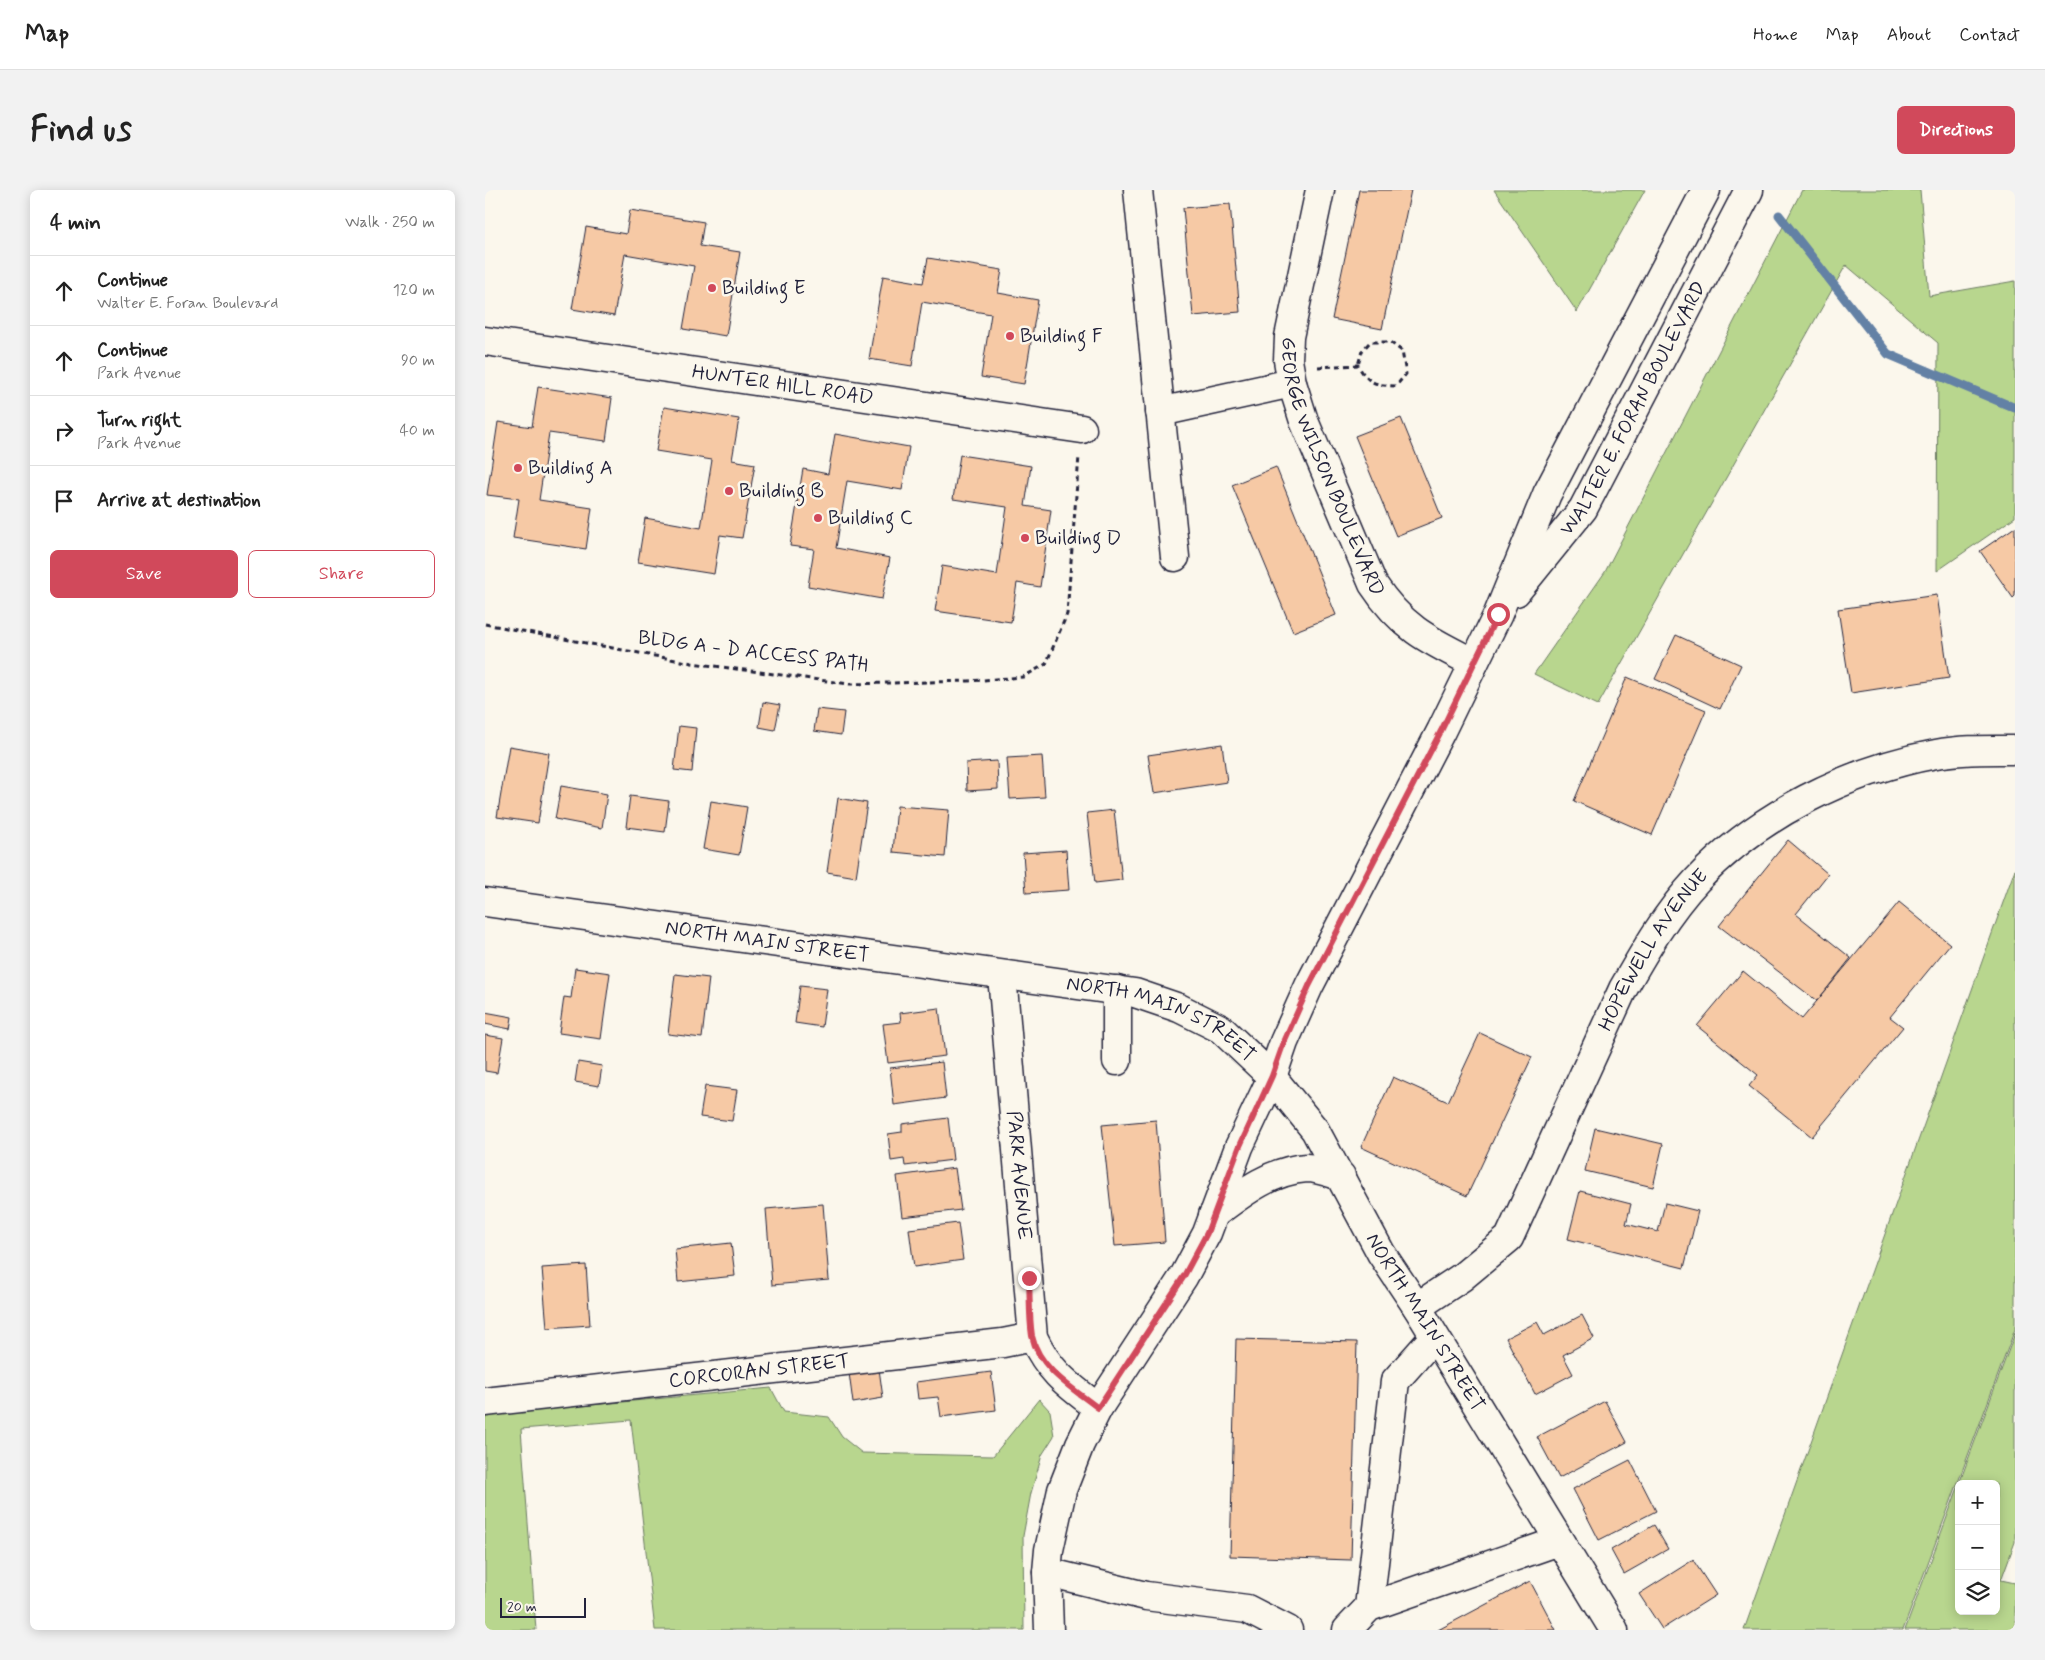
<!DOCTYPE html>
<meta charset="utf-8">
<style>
:root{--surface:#fff;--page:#f2f2f2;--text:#222;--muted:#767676;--line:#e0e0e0;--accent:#d1495b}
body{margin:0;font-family:Mynerve,sans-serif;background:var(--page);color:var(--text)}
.controls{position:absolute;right:15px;bottom:15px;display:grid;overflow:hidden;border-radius:8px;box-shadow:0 2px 12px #0003}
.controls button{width:45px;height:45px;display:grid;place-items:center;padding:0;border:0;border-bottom:1px solid var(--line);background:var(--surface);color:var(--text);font:25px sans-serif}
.scale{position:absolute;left:15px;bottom:12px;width:86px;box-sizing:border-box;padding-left:5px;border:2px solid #22223b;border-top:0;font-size:14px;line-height:18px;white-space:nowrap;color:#22223b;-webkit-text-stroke:4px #fbf7ec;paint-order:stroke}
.stop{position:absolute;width:15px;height:15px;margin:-11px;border:4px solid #d1495b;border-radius:50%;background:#fff}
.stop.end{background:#d1495b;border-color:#fff;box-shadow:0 1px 5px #0008}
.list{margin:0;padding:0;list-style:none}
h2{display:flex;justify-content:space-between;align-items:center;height:65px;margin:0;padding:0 20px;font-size:21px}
h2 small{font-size:16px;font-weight:400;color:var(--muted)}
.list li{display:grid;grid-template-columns:32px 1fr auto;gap:15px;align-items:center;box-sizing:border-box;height:70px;padding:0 20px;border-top:1px solid var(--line)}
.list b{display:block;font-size:19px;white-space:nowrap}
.list p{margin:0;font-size:16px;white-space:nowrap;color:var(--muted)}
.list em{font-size:16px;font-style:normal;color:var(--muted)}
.actions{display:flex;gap:10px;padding:15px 20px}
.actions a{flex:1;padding:11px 0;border:1px solid var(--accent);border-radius:8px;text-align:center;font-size:18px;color:var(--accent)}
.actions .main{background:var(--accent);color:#fff}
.icon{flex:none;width:28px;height:28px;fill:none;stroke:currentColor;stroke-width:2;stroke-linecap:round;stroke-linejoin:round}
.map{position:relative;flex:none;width:1530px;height:1440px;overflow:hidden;border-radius:8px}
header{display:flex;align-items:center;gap:30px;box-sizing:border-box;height:70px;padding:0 25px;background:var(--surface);border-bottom:1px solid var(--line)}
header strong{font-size:24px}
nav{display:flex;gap:28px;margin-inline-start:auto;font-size:18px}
.intro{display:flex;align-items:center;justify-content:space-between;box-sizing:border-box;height:120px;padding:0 30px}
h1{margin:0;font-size:35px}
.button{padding:12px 22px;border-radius:8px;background:var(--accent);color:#fff;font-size:18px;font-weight:700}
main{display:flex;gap:30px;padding:0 30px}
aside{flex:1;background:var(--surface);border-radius:8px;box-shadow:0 2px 12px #0003}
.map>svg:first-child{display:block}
.green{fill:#b8d68e;stroke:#6d7c64}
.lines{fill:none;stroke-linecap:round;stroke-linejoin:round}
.stream{stroke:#6481a5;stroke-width:9}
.building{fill:#f6c9a5;stroke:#22223b}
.minor-casing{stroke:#22223b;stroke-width:31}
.path{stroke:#22223b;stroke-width:3;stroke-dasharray:5 4;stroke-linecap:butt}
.minor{stroke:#fbf7ec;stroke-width:28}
.route{stroke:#d1495b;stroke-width:6}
.poi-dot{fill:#d1495b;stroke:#fbf7ec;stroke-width:2}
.labels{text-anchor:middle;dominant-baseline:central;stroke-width:5;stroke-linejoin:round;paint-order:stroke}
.poi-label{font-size:20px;fill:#22223b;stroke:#fbf7ec;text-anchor:start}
.street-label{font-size:20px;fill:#22223b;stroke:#fbf7ec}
</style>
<header>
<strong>Map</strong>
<nav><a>Home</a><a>Map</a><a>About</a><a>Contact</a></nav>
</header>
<div class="intro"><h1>Find us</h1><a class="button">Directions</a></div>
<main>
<aside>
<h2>4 min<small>Walk · 250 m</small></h2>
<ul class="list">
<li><svg class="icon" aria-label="ahead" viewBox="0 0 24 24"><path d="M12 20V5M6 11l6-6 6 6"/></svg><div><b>Continue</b><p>Walter E. Foran Boulevard</p></div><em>120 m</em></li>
<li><svg class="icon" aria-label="ahead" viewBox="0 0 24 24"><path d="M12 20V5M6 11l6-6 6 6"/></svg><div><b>Continue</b><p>Park Avenue</p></div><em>90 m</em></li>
<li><svg class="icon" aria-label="right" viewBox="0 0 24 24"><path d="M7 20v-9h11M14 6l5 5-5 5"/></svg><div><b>Turn right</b><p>Park Avenue</p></div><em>40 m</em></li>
<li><svg class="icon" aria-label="arrive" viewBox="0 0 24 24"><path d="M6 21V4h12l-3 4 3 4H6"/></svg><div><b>Arrive at destination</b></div></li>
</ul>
<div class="actions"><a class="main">Save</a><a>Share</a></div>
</aside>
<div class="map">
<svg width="1530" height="1440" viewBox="0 0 1530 1440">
<rect width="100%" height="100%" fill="#fbf7ec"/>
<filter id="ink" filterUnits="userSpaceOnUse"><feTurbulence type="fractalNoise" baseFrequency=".02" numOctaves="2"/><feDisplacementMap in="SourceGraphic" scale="10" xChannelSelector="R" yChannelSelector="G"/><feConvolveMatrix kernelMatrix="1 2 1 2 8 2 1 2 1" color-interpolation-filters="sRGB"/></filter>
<g filter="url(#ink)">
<!-- green -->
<g class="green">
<polygon points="1009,0 1160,0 1092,122"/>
<polygon points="1317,0 1435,0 1444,106 1530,91 1530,327 1452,381 1453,153 1361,75 1113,515 1049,484 1120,382"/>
<polygon points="1530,679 1530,1139 1418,1440 1259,1440"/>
<polygon points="1530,1143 1530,1352 1516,1390 1530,1393 1530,1440 1420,1440 1474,1295 1474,1421 1511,1421 1511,1294 1474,1294"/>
<polygon points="286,1198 299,1222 344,1227 357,1247 377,1263 508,1266 554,1209 565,1221 569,1246 557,1265 546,1303 538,1346 539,1440 170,1440 146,1230 36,1239 51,1440 0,1440 0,1225"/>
</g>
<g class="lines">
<!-- stream -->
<polyline class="stream" points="1294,25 1403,164 1530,218"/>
</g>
<!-- building -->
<g class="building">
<polygon points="874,0 926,0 897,139 847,129"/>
<polygon points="745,14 755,122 708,126 698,18"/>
<polygon points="145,20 219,32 215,56 255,62 241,146 198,139 209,76 140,64 129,126 87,119 101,37 141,44"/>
<polygon points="443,68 517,80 513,103 553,110 539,194 496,187 506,124 437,112 427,176 384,169 398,86 438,93"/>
<polygon points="53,197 127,208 121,251 64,243 54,310 107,318 101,359 28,348 34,309 2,305 13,232 47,237"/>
<polygon points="179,217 254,229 247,270 270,274 257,348 235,345 229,384 153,372 160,328 216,338 227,270 171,261"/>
<polygon points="916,228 957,328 911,346 870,246"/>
<polygon points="350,244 424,257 417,300 362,291 351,358 405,368 397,409 323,396 329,359 305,356 318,279 343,284"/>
<polygon points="475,265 546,276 540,316 566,320 555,397 532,393 526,432 450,421 457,376 512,385 522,317 468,309"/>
<polygon points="791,277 851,425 808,442 747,295"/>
<polygon points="1530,337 1530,406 1528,408 1495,361"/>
<polygon points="1452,405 1464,488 1366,503 1353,419"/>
<polygon points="1191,445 1256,475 1235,519 1170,489"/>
<polygon points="1142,487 1221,520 1167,645 1089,611"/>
<polygon points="278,512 295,515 290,540 274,537"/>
<polygon points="332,519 359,522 356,545 329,541"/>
<polygon points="194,536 211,538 207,582 189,580"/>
<polygon points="737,554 742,592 669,603 663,565"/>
<polygon points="24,556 64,563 53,633 12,627"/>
<polygon points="557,566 560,607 525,609 522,568"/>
<polygon points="512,571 513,599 482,601 481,573"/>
<polygon points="76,596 122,604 117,638 70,629"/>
<polygon points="145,606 184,611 180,642 141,637"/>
<polygon points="353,608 382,613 371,687 342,682"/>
<polygon points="226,611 262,617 254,665 218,659"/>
<polygon points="412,616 464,620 460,667 408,662"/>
<polygon points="629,620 637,690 610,693 602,623"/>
<polygon points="1303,650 1343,684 1311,724 1366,768 1332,811 1234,736"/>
<polygon points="581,660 584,700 541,703 538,663"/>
<polygon points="1414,712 1465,754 1405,827 1418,837 1327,947 1264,896 1273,885 1212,836 1258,781 1317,829"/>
<polygon points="90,778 125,783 116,849 74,843 79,807 86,808"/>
<polygon points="190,784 224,788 217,848 183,844"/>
<polygon points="315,796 342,799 337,837 310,833"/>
<polygon points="454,818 460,866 403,873 398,834 416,832 415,823"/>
<polygon points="0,822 27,827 25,839 0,834"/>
<polygon points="995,843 1047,867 982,1006 876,957 908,887 963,912"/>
<polygon points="0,845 18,848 12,883 0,881"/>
<polygon points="93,872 117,876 114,896 90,892"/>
<polygon points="457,872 461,908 409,915 405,878"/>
<polygon points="220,896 252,900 247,931 215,927"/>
<polygon points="463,928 468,970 420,976 419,969 406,971 403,944 417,942 417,934"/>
<polygon points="671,930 680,1052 630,1056 617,935"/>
<polygon points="1110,938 1178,954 1168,997 1100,981"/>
<polygon points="470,978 476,1020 417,1027 412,986"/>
<polygon points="1095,1001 1146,1014 1141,1034 1173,1042 1180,1013 1213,1021 1199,1078 1083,1049"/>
<polygon points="338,1014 344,1090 287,1095 281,1019"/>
<polygon points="473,1033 478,1070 429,1077 424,1039"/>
<polygon points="246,1053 250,1086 193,1092 190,1059"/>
<polygon points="101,1075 105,1135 62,1138 57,1078"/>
<polygon points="1097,1125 1109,1148 1078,1165 1088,1184 1050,1204 1021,1148 1052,1132 1059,1145"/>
<polygon points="751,1149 872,1152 866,1370 745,1366"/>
<polygon points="394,1179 398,1208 368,1213 364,1183"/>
<polygon points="506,1182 511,1220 456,1227 453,1207 433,1209 431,1192"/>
<polygon points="1120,1211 1142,1252 1074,1288 1052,1247"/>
<polygon points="1145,1270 1171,1321 1114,1350 1088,1299"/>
<polygon points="1169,1335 1183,1359 1139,1384 1126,1360"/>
<polygon points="1208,1370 1231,1405 1177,1439 1154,1404"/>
<polygon points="1045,1391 1071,1440 953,1440"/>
</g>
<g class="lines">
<defs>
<g id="minor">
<polyline points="653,0 690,367"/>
<path id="s1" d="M835 0 804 147 803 170 807 193 819 231 888 394C917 438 943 450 989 473"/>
<path id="s2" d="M0 151 597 239"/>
<polyline points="675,222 807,193"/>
<path id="s3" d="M1031 402 1098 319 1264 0"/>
<path id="s4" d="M0 712 650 803 694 818 736 839 787 887 830 940 896 1063 932 1117 1129 1440"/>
<path id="s5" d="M517 785 548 1147C565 1183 582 1194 613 1218"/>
<polyline points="632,800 632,871"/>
<path d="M728 1025C756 1004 786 980 822 978 832 978 846 983 856 986"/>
<path id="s6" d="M932 1117 977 1087 1024 1048 1138 799C1159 762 1182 722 1212 690 1273 625 1364 580 1451 564 1477 559 1504 560 1530 560"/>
<path id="s7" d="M0 1212 518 1153 548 1147"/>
<polyline points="562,1382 661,1406 762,1419 803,1440"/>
<polyline points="884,1417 910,1191 949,1147"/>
<polyline points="564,1440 562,1382 564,1360 577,1300 595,1254 613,1218 699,1086 722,1043 754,957 787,887 799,852 824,796 956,541 1013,424 1062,304 1221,0"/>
<polyline points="862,1440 884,1417 1074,1351"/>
</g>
</defs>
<!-- minor casing -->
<use href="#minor" class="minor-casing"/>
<!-- path -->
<g class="path">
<path d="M833 177 873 175C883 194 891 195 911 196L921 184 917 161 905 152H885L877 161 873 175"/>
<polyline points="0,434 207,473 364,494 484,491 538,487 561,474 582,424 594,266"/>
</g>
<!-- minor -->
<use href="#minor" class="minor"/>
</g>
</g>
<g class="lines" filter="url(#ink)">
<!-- route -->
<path class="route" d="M544 1088C545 1107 544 1127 547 1146 554 1179 589 1199 613 1218L699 1086 722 1043 754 958 787 886 799 852 824 796 956 541 1013 424"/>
</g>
<!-- markers -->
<g class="poi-dot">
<circle cx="227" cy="98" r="5"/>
<circle cx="525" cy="146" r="5"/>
<circle cx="33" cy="278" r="5"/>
<circle cx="244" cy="301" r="5"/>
<circle cx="333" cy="328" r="5"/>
<circle cx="540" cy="348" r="5"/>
</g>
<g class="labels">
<!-- poi labels -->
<g class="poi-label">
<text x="237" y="98">Building E</text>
<text x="535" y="146">Building F</text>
<text x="43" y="278">Building A</text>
<text x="254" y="301">Building B</text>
<text x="343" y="328">Building C</text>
<text x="550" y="348">Building D</text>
</g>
<!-- street labels -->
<g class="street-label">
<text stroke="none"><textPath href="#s2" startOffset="301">HUNTER HILL ROAD</textPath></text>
<text stroke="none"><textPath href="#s3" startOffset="219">WALTER E. FORAN BOULEVARD</textPath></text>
<text stroke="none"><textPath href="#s1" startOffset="288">GEORGE WILSON BOULEVARD</textPath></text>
<text transform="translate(268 462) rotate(7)">BLDG A - D ACCESS PATH</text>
<text stroke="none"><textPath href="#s4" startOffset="285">NORTH MAIN STREET</textPath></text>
<text stroke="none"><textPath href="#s6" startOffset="438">HOPEWELL AVENUE</textPath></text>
<text stroke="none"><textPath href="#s4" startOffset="690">NORTH MAIN STREET</textPath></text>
<text stroke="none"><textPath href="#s5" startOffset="201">PARK AVENUE</textPath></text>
<text stroke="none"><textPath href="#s4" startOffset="1110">NORTH MAIN STREET</textPath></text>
<text stroke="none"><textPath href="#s7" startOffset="276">CORCORAN STREET</textPath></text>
</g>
</g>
</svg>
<div class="controls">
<button>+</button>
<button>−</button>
<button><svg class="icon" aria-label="layers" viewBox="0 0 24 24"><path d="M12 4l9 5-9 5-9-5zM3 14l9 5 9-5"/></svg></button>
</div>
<div class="scale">20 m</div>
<div class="stop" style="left:1013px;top:424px"></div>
<div class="stop end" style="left:544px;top:1088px"></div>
</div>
</main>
